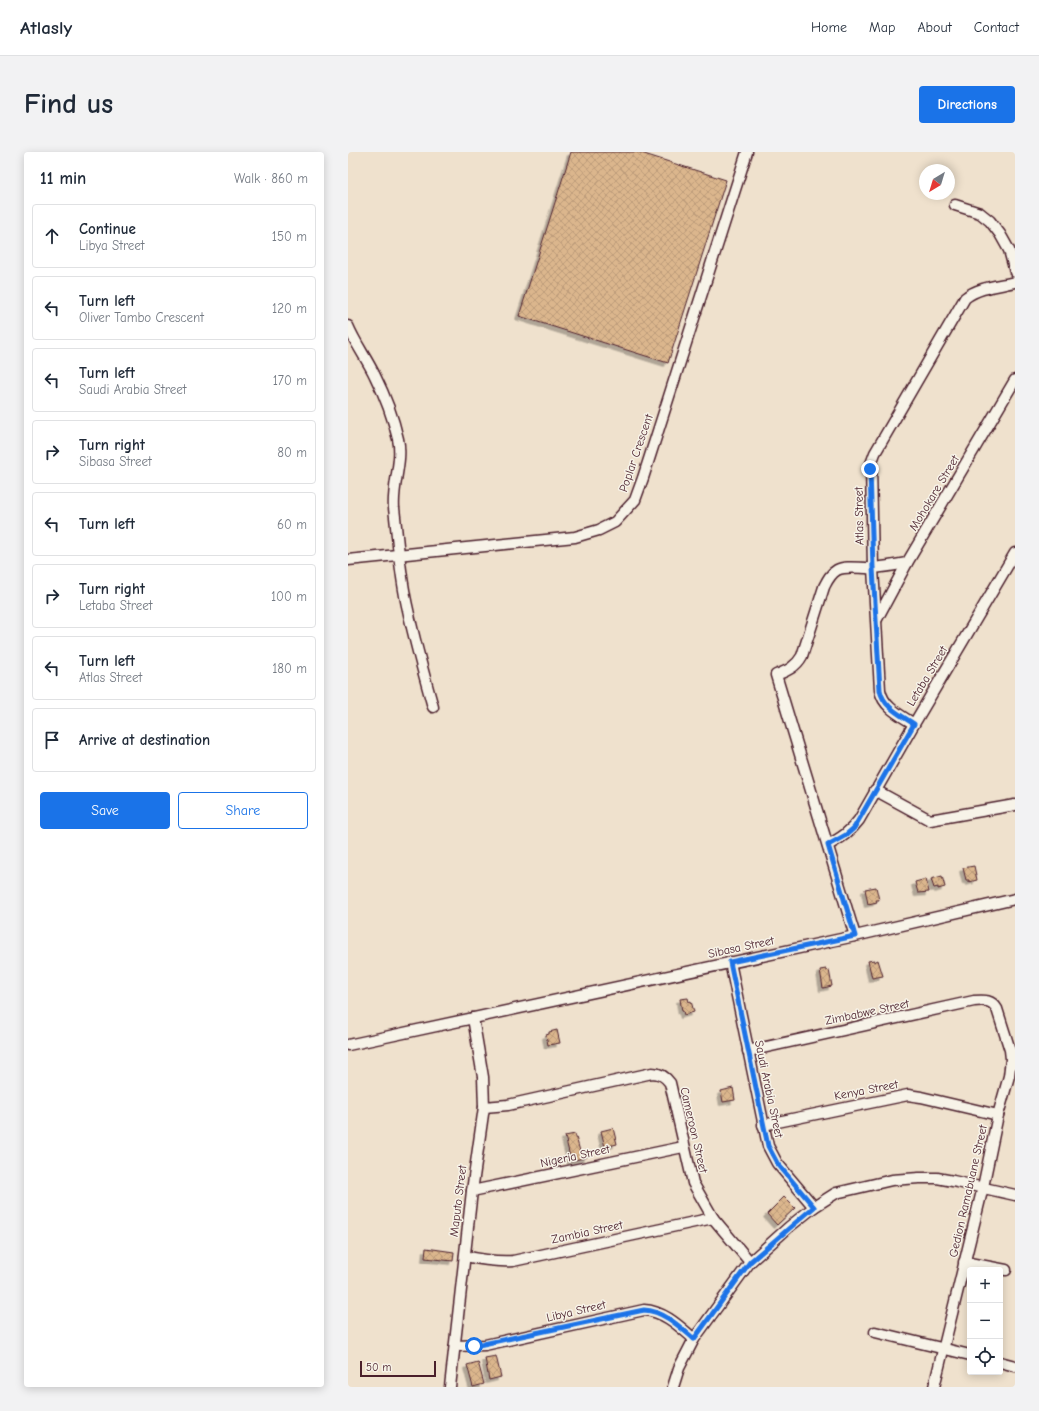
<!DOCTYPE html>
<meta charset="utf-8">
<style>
:root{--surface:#fff;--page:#f2f2f3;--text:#1f2937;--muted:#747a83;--line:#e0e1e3;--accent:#1a73e8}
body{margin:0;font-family:"Comic Neue",sans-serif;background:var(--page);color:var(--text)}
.controls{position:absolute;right:12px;bottom:12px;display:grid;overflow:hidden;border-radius:4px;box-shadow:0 2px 10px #0003}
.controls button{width:36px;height:36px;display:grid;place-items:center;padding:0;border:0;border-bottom:1px solid var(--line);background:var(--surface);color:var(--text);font:20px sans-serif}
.compass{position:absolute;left:571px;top:12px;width:36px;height:36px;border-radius:50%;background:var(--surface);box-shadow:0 2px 10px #0003;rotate:218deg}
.scale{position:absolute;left:12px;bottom:10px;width:76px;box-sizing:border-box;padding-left:4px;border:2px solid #4a1f2b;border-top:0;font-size:11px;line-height:14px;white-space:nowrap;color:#4a1f2b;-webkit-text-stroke:3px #f7f3e8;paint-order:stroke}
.stop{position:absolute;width:12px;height:12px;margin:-9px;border:3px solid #1a73e8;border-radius:50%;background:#fff}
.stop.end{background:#1a73e8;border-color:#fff;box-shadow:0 1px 4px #0008}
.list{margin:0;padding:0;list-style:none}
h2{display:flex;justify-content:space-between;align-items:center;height:52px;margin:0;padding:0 16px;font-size:17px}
h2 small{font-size:13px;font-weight:400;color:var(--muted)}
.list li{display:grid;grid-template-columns:26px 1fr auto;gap:12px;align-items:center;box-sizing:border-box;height:64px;margin:0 8px 8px;padding:0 8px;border:1px solid var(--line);border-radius:4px}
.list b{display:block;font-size:15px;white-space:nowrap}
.list p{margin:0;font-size:13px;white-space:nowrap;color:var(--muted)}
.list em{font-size:13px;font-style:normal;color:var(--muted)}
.actions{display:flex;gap:8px;padding:12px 16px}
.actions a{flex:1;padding:9px 0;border:1px solid var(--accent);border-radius:4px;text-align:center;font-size:14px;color:var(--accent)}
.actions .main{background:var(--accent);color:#fff}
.icon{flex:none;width:22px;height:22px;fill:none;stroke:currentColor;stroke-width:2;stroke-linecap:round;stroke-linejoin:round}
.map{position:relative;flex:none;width:667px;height:1235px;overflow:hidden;border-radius:4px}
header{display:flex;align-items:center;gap:24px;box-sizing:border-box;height:56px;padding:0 20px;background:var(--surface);border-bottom:1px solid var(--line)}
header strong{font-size:19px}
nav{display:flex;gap:22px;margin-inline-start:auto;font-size:14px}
.intro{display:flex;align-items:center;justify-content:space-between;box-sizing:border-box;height:96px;padding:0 24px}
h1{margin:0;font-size:28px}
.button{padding:10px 18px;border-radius:4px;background:var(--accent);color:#fff;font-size:14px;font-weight:700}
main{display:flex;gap:24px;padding:0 24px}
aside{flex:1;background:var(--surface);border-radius:4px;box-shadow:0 2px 10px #0003}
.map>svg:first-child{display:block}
.building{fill:url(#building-cross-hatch);stroke:#4a1f2b;filter:url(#shadow)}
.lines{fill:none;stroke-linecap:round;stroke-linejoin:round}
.street-casing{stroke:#4a1f2b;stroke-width:13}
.street{stroke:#f7f3e8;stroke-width:10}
.route{stroke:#1a73e8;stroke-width:5}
.labels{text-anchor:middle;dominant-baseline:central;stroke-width:3;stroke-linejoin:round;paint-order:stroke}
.street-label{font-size:12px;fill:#4a1f2b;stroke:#f7f3e8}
</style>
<header>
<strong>Atlasly</strong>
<nav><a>Home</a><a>Map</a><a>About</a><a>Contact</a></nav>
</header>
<div class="intro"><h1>Find us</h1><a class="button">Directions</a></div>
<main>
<aside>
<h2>11 min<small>Walk · 860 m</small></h2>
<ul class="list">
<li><svg class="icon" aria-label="ahead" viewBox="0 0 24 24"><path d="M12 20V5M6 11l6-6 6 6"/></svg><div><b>Continue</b><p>Libya Street</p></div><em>150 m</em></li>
<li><svg class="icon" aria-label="left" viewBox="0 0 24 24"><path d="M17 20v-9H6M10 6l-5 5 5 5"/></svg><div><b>Turn left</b><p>Oliver Tambo Crescent</p></div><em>120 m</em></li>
<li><svg class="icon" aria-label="left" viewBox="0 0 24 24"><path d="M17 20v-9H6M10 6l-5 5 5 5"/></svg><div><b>Turn left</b><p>Saudi Arabia Street</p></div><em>170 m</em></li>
<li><svg class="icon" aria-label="right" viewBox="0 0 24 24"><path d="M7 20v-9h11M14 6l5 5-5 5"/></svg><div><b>Turn right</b><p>Sibasa Street</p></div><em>80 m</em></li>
<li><svg class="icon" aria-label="left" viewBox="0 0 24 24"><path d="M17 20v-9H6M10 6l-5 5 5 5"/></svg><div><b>Turn left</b></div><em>60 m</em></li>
<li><svg class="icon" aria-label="right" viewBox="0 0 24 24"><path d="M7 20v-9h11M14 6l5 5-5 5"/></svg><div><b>Turn right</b><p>Letaba Street</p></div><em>100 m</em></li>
<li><svg class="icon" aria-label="left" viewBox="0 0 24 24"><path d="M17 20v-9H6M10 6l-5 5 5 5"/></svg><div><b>Turn left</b><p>Atlas Street</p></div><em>180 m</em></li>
<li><svg class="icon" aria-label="arrive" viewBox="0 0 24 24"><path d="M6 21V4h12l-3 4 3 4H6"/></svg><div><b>Arrive at destination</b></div></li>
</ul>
<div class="actions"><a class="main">Save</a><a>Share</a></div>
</aside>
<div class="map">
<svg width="667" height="1235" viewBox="0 0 667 1235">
<defs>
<pattern id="building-cross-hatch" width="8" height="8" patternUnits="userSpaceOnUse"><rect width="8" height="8" fill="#dbb68d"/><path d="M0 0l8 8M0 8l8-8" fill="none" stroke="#bd9c7a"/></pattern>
<filter id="shadow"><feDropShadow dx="-3.5" dy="3.5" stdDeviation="0" flood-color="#0004"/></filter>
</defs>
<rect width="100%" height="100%" fill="#efe1cd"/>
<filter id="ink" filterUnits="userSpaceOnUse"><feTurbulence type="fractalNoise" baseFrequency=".025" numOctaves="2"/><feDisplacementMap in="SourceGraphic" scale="8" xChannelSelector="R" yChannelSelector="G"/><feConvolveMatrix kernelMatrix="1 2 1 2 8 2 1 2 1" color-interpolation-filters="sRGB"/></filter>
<g filter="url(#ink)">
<!-- building -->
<g class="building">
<polygon points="223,0 290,0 378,28 320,211 171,164"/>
<polygon points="626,714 629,728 621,730 621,728 618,728 615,716"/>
<polygon points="594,724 597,735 590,737 590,735 586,736 583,727"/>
<polygon points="578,727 581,740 570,741 567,730"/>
<polygon points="528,735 531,748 528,748 529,750 520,752 517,737"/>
<polygon points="526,808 526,810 530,808 535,824 524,826 520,809"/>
<polygon points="478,817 478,819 481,818 484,834 475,836 472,818"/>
<polygon points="340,846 341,850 343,849 346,860 336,863 335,859 334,859 332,847"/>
<polygon points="209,878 212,891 200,893 198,883 201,882 201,880"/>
<polygon points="385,936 387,948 375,950 373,939"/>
<polygon points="265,976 269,992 257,995 253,979"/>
<polygon points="227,982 232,999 237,998 239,1005 223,1009 217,984"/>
<polygon points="436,1045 447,1056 429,1073 419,1062"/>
<polygon points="78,1096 106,1100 105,1109 77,1106"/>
<polygon points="148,1204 153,1225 141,1228 137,1206"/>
<polygon points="130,1210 136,1232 125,1235 119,1213"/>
</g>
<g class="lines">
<defs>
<g id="street">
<polyline points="607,53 632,61 642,69 652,82 661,98 667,120"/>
<path d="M0 174C7 191 19 207 27 224 37 244 45 265 50 287 55 309 44 333 46 356 50 390 52 425 60 458 67 491 76 523 85 555"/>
<polyline points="0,408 227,385 251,378 267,370 287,348 295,326 399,0"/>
<polyline points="529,467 559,411 667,228"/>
<path d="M566 572C552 563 535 555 532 538L525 416 523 312 527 301 617 146C631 135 650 134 667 130"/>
<polyline points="527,638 582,668 667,653"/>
<path d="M480 693C493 686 502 680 511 668L566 572 667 401"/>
<path d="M507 784 428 523C439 519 448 515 454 504L476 435C479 429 482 422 489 418 498 413 515 417 525 416 537 415 548 413 559 411"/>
<polyline points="382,810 420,994 429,1011 466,1055"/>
<polyline points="0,893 507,784 667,747"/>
<path d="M400 899 626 849C637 848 644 848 649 857L662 898 663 907 661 924 650 963 635 1035 586 1235"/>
<path d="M136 955 160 953 304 921C312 921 317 924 322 931L345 1031 365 1066 402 1110"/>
<polyline points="415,973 560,943 573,945 650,963"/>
<polyline points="124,1039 335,995"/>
<path d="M117 1104C134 1108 149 1110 165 1109L365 1066"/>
<polyline points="616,1110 658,1118"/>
<polyline points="527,1180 622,1203"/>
<path d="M107 1194 137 1193 296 1158C316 1159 332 1175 346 1187"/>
<polyline points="652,1210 667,1214"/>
<polyline points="102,1235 124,1039 136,955 135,925 125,866"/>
<polyline points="325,1235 331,1216 346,1187 402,1110 441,1075 466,1055 488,1041 544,1028 571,1026 589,1026 605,1029 667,1043"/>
</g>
</defs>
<!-- street casing -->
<use href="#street" class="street-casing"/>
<!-- street -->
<use href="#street" class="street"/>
</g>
</g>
<g class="lines" filter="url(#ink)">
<!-- route -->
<path class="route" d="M126 1194 296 1158C316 1159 332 1175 346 1187L402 1110 466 1055 429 1011 420 994 382 810 507 784 480 693 498 683 506 676 566 572C553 563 535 555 532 538L525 416 522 317"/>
</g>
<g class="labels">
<!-- street labels -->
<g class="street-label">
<text transform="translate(288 301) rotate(-71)">Poplar Crescent</text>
<text transform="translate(586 341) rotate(-59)">Mohokare Street</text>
<text transform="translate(511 364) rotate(-91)">Atlas Street</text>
<text transform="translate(579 524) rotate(-59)">Letaba Street</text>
<text transform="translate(393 795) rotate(-12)">Sibasa Street</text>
<text transform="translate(519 860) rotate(-12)">Zimbabwe Street</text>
<text transform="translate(421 937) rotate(78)">Saudi Arabia Street</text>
<text transform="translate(518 938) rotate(-11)">Kenya Street</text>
<text transform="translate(346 978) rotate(77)">Cameroon Street</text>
<text transform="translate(227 1004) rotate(-12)">Nigeria Street</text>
<text transform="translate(620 1039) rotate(-77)">Gedion Ramabuane Street</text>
<text transform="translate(110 1049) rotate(-83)">Maputo Street</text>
<text transform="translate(239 1080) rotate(-12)">Zambia Street</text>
<text transform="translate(228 1159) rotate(-13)">Libya Street</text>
</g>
</g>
</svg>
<div class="controls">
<button>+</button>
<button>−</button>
<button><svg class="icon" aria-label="locate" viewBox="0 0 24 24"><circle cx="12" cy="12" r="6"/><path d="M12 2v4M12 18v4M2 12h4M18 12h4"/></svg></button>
</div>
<svg class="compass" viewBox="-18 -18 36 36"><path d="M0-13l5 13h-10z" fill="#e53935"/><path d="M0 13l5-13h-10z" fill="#747a83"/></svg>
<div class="scale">50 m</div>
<div class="stop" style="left:126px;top:1194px"></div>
<div class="stop end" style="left:522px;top:317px"></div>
</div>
</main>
